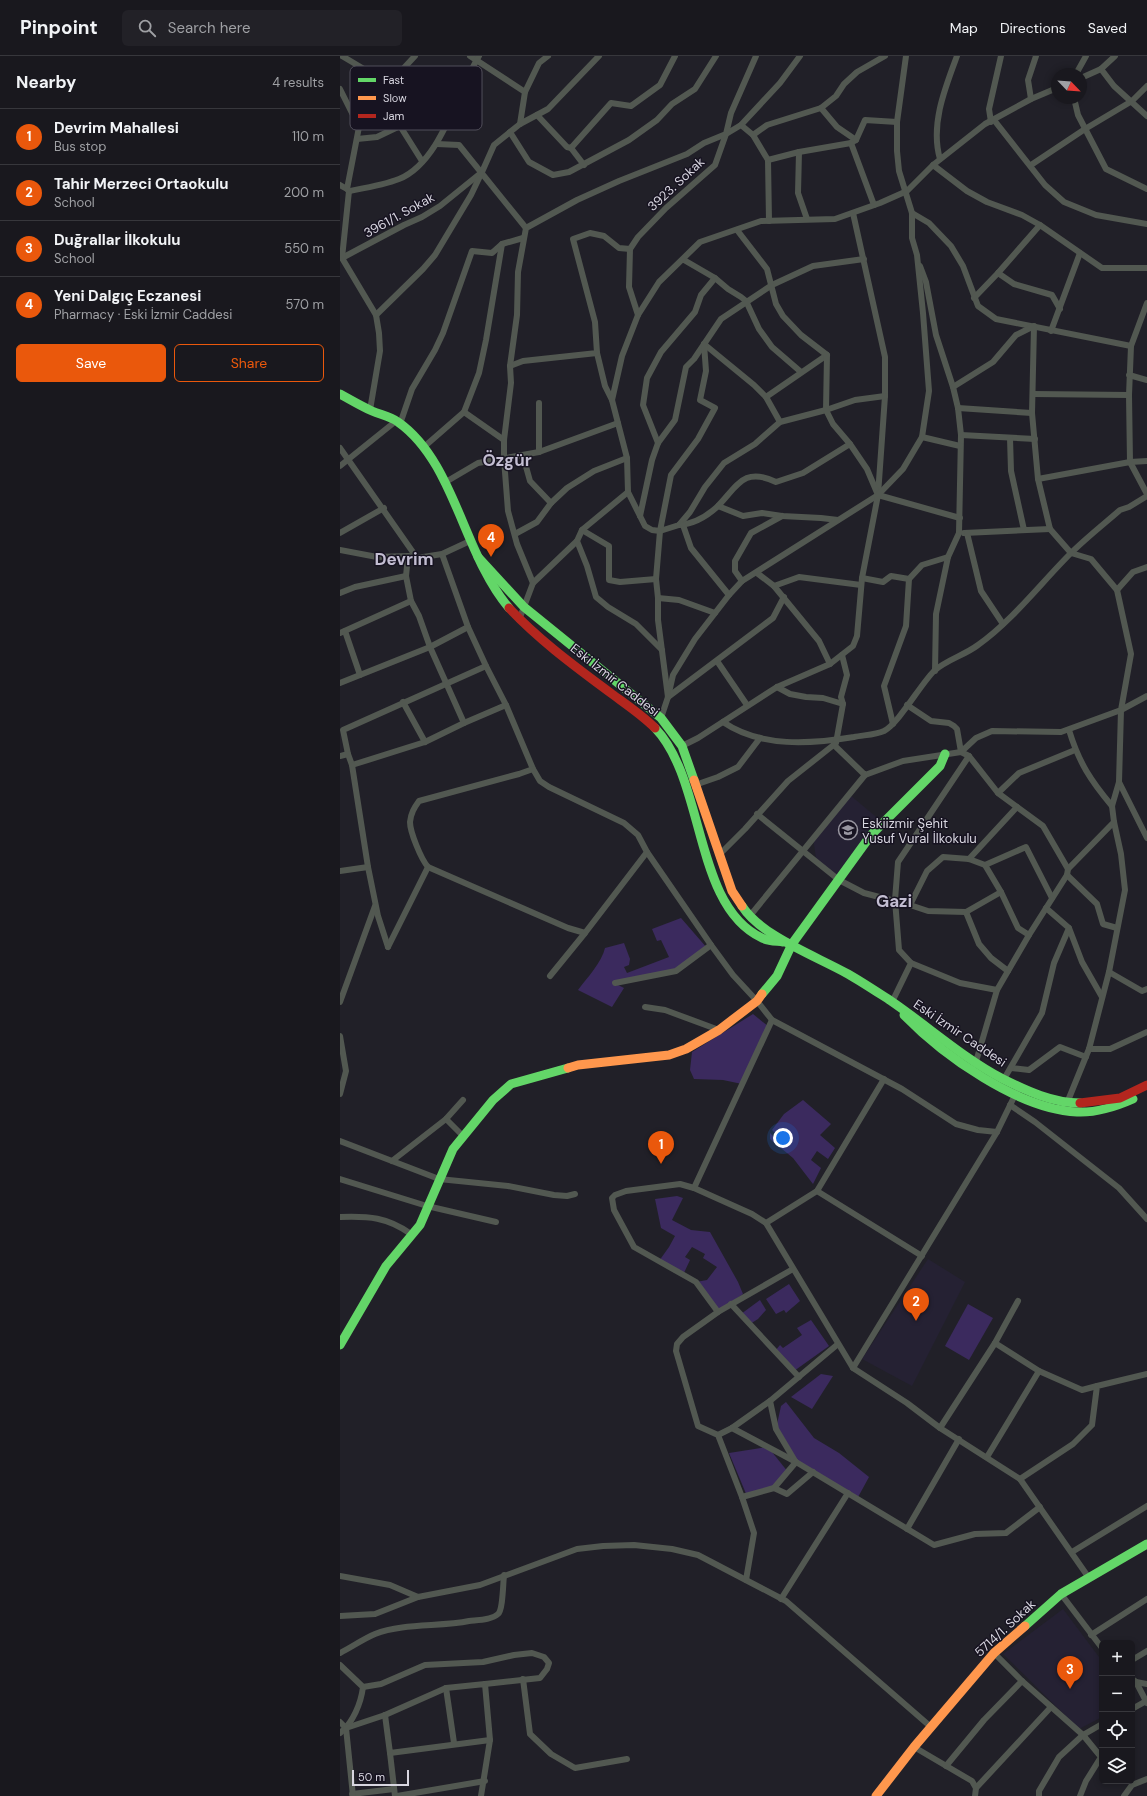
<!DOCTYPE html>
<meta charset="utf-8">
<style>
:root{--surface:#19181e;--page:#222127;--text:#f1f3f6;--muted:#9fa0a4;--line:#37373c;--accent:#ea580c}
body{margin:0;font-family:"DM Sans",sans-serif;background:var(--page);color:var(--text)}
.controls{position:absolute;right:12px;bottom:12px;display:grid;overflow:hidden;border-radius:6px;box-shadow:0 2px 6px #0003}
.controls button{width:36px;height:36px;display:grid;place-items:center;padding:0;border:0;border-bottom:1px solid var(--line);background:var(--surface);color:var(--text);font:20px sans-serif}
.compass{position:absolute;left:711px;top:12px;width:36px;height:36px;border-radius:50%;background:var(--surface);box-shadow:0 2px 6px #0003;rotate:115deg}
.scale{position:absolute;left:12px;bottom:10px;width:57px;box-sizing:border-box;padding-left:4px;border:2px solid #d8d6e0;border-top:0;font-size:11px;line-height:14px;white-space:nowrap;color:#d8d6e0;-webkit-text-stroke:3px #171321;paint-order:stroke}
.you{position:absolute;left:443px;top:1082px;width:14px;height:14px;margin:-10px;border:3px solid #fff;border-radius:50%;background:#1a73e8;box-shadow:0 0 0 6px #1a73e833}
.badge{display:grid;place-items:center;width:26px;height:26px;border-radius:50%;background:var(--accent);color:#fff;font-size:13px;font-weight:700}
.pin{position:absolute;translate:-50% -33px;filter:drop-shadow(0 1px 2px #0008)}
.pin::after{content:'';position:absolute;top:21px;width:14px;height:12px;background:inherit;clip-path:polygon(0 0,100% 0,50% 100%)}
.list{margin:0;padding:0;list-style:none}
h2{display:flex;justify-content:space-between;align-items:center;height:52px;margin:0;padding:0 16px;font-size:17px}
h2 small{font-size:13px;font-weight:400;color:var(--muted)}
.list li{display:grid;grid-template-columns:26px 1fr auto;gap:12px;align-items:center;box-sizing:border-box;height:56px;padding:0 16px;border-top:1px solid var(--line)}
.list b{display:block;font-size:15px;white-space:nowrap}
.list p{margin:0;font-size:13px;white-space:nowrap;color:var(--muted)}
.list em{font-size:13px;font-style:normal;color:var(--muted)}
.actions{display:flex;gap:8px;padding:12px 16px}
.actions a{flex:1;padding:9px 0;border:1px solid var(--accent);border-radius:6px;text-align:center;font-size:14px;color:var(--accent)}
.actions .main{background:var(--accent);color:#fff}
.icon{flex:none;width:22px;height:22px;fill:none;stroke:currentColor;stroke-width:2;stroke-linecap:round;stroke-linejoin:round}
.map{position:relative;flex:none;width:807px;height:1740px;overflow:hidden}
header{display:flex;align-items:center;gap:24px;box-sizing:border-box;height:56px;padding:0 20px;background:var(--surface);border-bottom:1px solid var(--line)}
header strong{font-size:19px}
nav{display:flex;gap:22px;margin-inline-start:auto;font-size:14px}
.search{width:280px;height:36px;background:var(--page);display:flex;align-items:center;gap:10px;box-sizing:border-box;padding:0 14px;border-radius:6px;color:var(--muted);font-size:15px}
main{display:flex}
aside{flex:1;background:var(--surface)}
.map>svg:first-child{display:block}
.built{fill:#252133}
.green{fill:#3b2a5e}
.lines{fill:none;stroke-linecap:round;stroke-linejoin:round}
.street{stroke:#525851;stroke-width:6}
.fast{stroke:#63d668;stroke-width:9}
.slow{stroke:#ff974d;stroke-width:9}
.jam{stroke:#b3261e;stroke-width:9}
.labels{text-anchor:middle;dominant-baseline:central;stroke-width:3;stroke-linejoin:round;paint-order:stroke}
.street-label{font-size:13px;fill:#d8d6e0;stroke:#171321}
.poi-label{font-size:13px;fill:#d8d6e0;stroke:#171321;text-anchor:start}
.district-label{font-size:17px;font-weight:bold;fill:#c3bed2;stroke:#171321}
.key{fill:#171321;stroke:#514e5a;stroke-width:1}
.key-label{font-size:11px;fill:#d8d6e0}
</style>
<header>
<strong>Pinpoint</strong>
<div class="search"><svg class="icon" aria-label="search" viewBox="0 0 24 24"><circle cx="10" cy="10" r="6"/><path d="M15 15l6 6"/></svg>Search here</div>
<nav><a>Map</a><a>Directions</a><a>Saved</a></nav>
</header>
<main>
<aside>
<h2>Nearby<small>4 results</small></h2>
<ul class="list">
<li><span class="badge">1</span><div><b>Devrim Mahallesi</b><p>Bus stop</p></div><em>110 m</em></li>
<li><span class="badge">2</span><div><b>Tahir Merzeci Ortaokulu</b><p>School</p></div><em>200 m</em></li>
<li><span class="badge">3</span><div><b>Duğrallar İlkokulu</b><p>School</p></div><em>550 m</em></li>
<li><span class="badge">4</span><div><b>Yeni Dalgıç Eczanesi</b><p>Pharmacy · Eski İzmir Caddesi</p></div><em>570 m</em></li>
</ul>
<div class="actions"><a class="main">Save</a><a>Share</a></div>
</aside>
<div class="map">
<svg width="807" height="1740" viewBox="0 0 807 1740">
<rect width="100%" height="100%" fill="#212028"/>
<!-- built -->
<g class="built">
<polygon points="510,739 541,765 497,821 477,808 473,782"/>
<polygon points="588,1203 625,1226 572,1330 522,1303"/>
<polygon points="723,1553 762,1605 762,1661 739,1673 663,1598"/>
</g>
<!-- green -->
<g class="green">
<path d="M341 862 367 892 336 915 276 928 284 932 272 951 238 934C247 922 262 906 265 892L284 887 290 903 289 909 284 911 287 917 329 901 321 884 317 885 312 873Z"/>
<polygon points="413,958 429,971 402,1028 383,1024 354,1023 350,1014 352,996"/>
<polygon points="463,1044 491,1068 480,1079 495,1092 488,1103 477,1095 471,1104 481,1112 473,1128 453,1102 430,1083 430,1077 435,1082 438,1080 432,1074 444,1058"/>
<polygon points="337,1140 343,1142 332,1164 351,1174 370,1176 398,1226 403,1238 378,1256 356,1226 367,1224 377,1211 363,1202 365,1198 352,1191 345,1201 350,1204 343,1219 319,1205 329,1191 335,1180 321,1172 315,1143"/>
<polygon points="449,1228 460,1245 446,1257 444,1254 436,1258 426,1243"/>
<polygon points="420,1244 426,1254 418,1263 410,1268 401,1258"/>
<polygon points="628,1248 653,1262 629,1304 605,1290"/>
<polygon points="471,1264 489,1290 454,1315 435,1295 440,1289 443,1292 462,1279 457,1272"/>
<polygon points="481,1318 493,1320 472,1353 451,1341"/>
<polygon points="446,1346 474,1382 499,1397 529,1421 517,1443 456,1406 436,1373 441,1350"/>
<polygon points="428,1391 448,1416 434,1432 407,1440 389,1397"/>
</g>
<g class="lines">
<!-- street -->
<g class="street">
<polyline points="2,0 49,28 54,54 60,70 82,105"/>
<polyline points="130,0 185,36 180,68"/>
<polyline points="761,13 774,30 807,60"/>
<polyline points="736,18 746,0"/>
<polyline points="741,22 761,13 775,0"/>
<polyline points="0,33 19,71"/>
<polyline points="185,36 199,7 208,0"/>
<polyline points="734,42 738,59 766,113 807,133"/>
<polyline points="691,43 688,24 696,0"/>
<polyline points="481,52 497,71 516,84"/>
<polyline points="197,59 227,91 231,92 271,47 291,50 320,29 335,0"/>
<polyline points="654,64 705,129 724,146 756,159 807,168"/>
<polyline points="651,66 649,53 661,0"/>
<polyline points="401,69 440,27 460,0"/>
<polyline points="170,76 189,106 213,119 229,116 289,84 317,64 332,48 355,33 376,0"/>
<polyline points="413,79 428,104 429,165"/>
<polyline points="17,83 37,81 60,70"/>
<polyline points="511,87 516,84 525,64 557,66"/>
<polyline points="97,88 119,89 186,172"/>
<polyline points="231,92 244,109"/>
<polyline points="459,96 458,137 467,163"/>
<path d="M600 103C590 69 605 32 617 0"/>
<polyline points="428,104 459,96 511,87 534,149"/>
<polyline points="593,109 627,135 647,146 682,159 700,169 762,212 807,212"/>
<polyline points="691,109 745,73 792,45 807,30"/>
<polyline points="0,129 7,133"/>
<path d="M9 135C25 132 44 129 59 123 101 106 117 36 139 0"/>
<polyline points="513,157 545,301 545,340 538,439 620,462"/>
<polyline points="572,157 589,167 611,190 623,210 638,250 656,263 791,290"/>
<polyline points="0,201 2,202 64,169 82,161 100,150 142,116 154,89 180,68 208,53 259,0"/>
<polyline points="344,204 375,222 388,233 401,241 406,245 419,273 432,291 461,316"/>
<polyline points="580,210 586,226 596,279 613,331 618,352 621,379 619,477 608,501 596,558 595,615"/>
<polyline points="658,217 674,228 712,239 720,253"/>
<polyline points="634,242 658,217 700,169"/>
<polyline points="807,247 791,290 789,339 790,406 807,438"/>
<polyline points="36,259 83,213 95,199 131,139 141,118"/>
<polyline points="298,259 289,231 290,193 298,181 326,152 375,109 386,78 401,69 413,79 427,69 481,52 496,40 504,28 517,16 545,0"/>
<polyline points="711,275 740,197"/>
<polyline points="364,288 414,329 426,341 440,366"/>
<polyline points="257,297 265,330 272,344"/>
<polyline points="170,310 183,305 257,297 255,266 233,183 250,177 264,180 279,192 290,193"/>
<polyline points="789,319 807,324"/>
<polyline points="693,338 789,339"/>
<polyline points="426,341 487,299"/>
<polyline points="199,347 199,396"/>
<polyline points="618,352 692,357"/>
<polyline points="30,354 40,295 39,277 36,259 2,202 9,135 7,133 19,71 49,28 75,0"/>
<polyline points="124,356 164,384"/>
<polyline points="60,368 72,333 95,294 103,277 132,195 152,197 162,188 183,182"/>
<polyline points="621,379 695,383"/>
<polyline points="582,381 620,390"/>
<polyline points="670,382 671,415 684,474"/>
<polyline points="318,387 303,349 307,322 321,296 355,256 361,239 375,222"/>
<polyline points="85,390 124,356 139,317 146,284 162,188"/>
<polyline points="0,392 77,502"/>
<polyline points="183,400 190,425 211,447"/>
<polyline points="0,410 56,365"/>
<polyline points="698,423 790,406 807,405"/>
<polyline points="104,427 138,407 199,396 278,367"/>
<polyline points="288,436 305,470 312,474 320,475 339,469 350,456 365,431 384,407 415,388 440,366 486,354 515,344 545,340"/>
<polyline points="378,450 403,460 422,457 442,460 481,462 498,464"/>
<polyline points="300,460 312,404 318,387 335,364 346,311 354,303 381,263 432,229 473,210 524,203"/>
<path d="M339 469C353 468 367 460 377 451 397 431 403 410 436 426L463 417 510 388"/>
<polyline points="343,469 351,492 389,539"/>
<polyline points="242,474 269,490 269,524 280,526 316,523"/>
<polyline points="0,477 44,452"/>
<polyline points="624,477 710,473"/>
<polyline points="627,477 641,535 663,568"/>
<polyline points="175,478 197,466 211,447 227,432 254,415 287,402"/>
<polyline points="237,485 247,510 256,541 268,551 296,568 322,594"/>
<polyline points="0,494 37,501 68,500 77,502 102,498 130,485"/>
<polyline points="102,498 128,571 146,610 166,649 193,713 200,725 209,731 284,767 298,779 307,796 371,889 393,919 417,945 432,964 562,1033 616,1068 638,1074 657,1076"/>
<polyline points="68,500 66,520 71,545 79,560 90,591 124,667"/>
<polyline points="417,517 434,530 459,521 521,529"/>
<polyline points="522,522 543,526 551,520 569,523 582,509 608,501"/>
<polyline points="402,525 395,515 395,505 411,477 442,460"/>
<polyline points="193,527 177,488 168,455 164,403 164,384 171,327 170,310 177,259 178,216 186,172 237,144 279,125 347,98 364,87 386,78 391,57 416,0"/>
<polyline points="434,530 479,585 490,608"/>
<polyline points="777,534 793,516 807,511"/>
<polyline points="0,537 15,531 66,520"/>
<polyline points="318,542 339,544 375,557"/>
<polyline points="179,564 193,527 237,485 242,474 288,436 287,402 272,344 282,300 298,259 319,226 360,186 421,165 495,163 540,147 567,135 593,109 645,68 691,43 717,32"/>
<polyline points="5,575 20,619"/>
<polyline points="0,577 71,545"/>
<polyline points="377,605 407,649"/>
<polyline points="0,627 90,591 128,571"/>
<polyline points="437,631 450,638 466,641 483,642 503,648"/>
<polyline points="328,641 333,619 355,583 389,539 402,525 538,439 527,413 510,388 493,368 486,354 487,299 461,279 443,260 436,248 427,213 397,174"/>
<polyline points="328,641 433,562 444,541"/>
<polyline points="63,646 85,686"/>
<polyline points="567,649 591,665 609,667 614,670 617,673 621,696 629,700 658,737 703,770 728,813"/>
<polyline points="321,662 328,641 318,564 318,542 316,523 320,475 331,419 358,383 375,352 360,344 366,315 364,288"/>
<path d="M383 666C421 692 471 688 514 681 523 679 535 679 544 675 559 667 580 629 594 615 606 604 625 599 638 589 672 565 701 527 730 498 746 482 764 468 780 454L789 451 807 440"/>
<polyline points="553,668 544,630 566,570 569,523"/>
<path d="M729 674C739 707 751 725 772 750"/>
<polyline points="494,689 525,719 563,705 621,696 636,682 652,675 721,676 781,654 791,598 777,534 751,503 731,497 710,473 698,423 692,357 694,270 676,279 653,306 613,331"/>
<polyline points="342,690 358,682 437,631 490,608 513,590 517,580 522,522 538,439 563,413 582,381 589,335 583,257 577,199 572,182 572,157 559,115 557,95 557,66 566,0"/>
<polyline points="8,698 3,674 146,610"/>
<polyline points="0,700 8,698 12,709 85,686 124,667 166,649"/>
<polyline points="12,709 28,811 38,860 48,891"/>
<path d="M193 713 179 718 79 745C74 752 71 757 70 766 70 776 81 803 88 811L228 872 245 877"/>
<polyline points="779,726 807,782"/>
<polyline points="355,729 378,721 398,711 420,682"/>
<polyline points="658,737 679,717 735,694"/>
<polyline points="417,758 499,824 524,837 570,849 588,855 626,856 661,836"/>
<polyline points="379,799 405,773 448,725 496,687 503,648 501,641 507,619 502,599"/>
<polyline points="629,803 677,751"/>
<polyline points="645,809 686,791 712,842"/>
<polyline points="0,815 28,811"/>
<polyline points="727,819 757,848 763,868 777,872"/>
<polyline points="570,849 587,815 603,801 629,803 645,809 661,836 678,872 689,879"/>
<polyline points="626,856 639,888 651,902 668,915"/>
<polyline points="409,861 525,719"/>
<polyline points="729,872 742,906 762,941"/>
<polyline points="48,891 88,811"/>
<polyline points="571,907 620,927 657,934"/>
<polyline points="769,916 802,935 807,933"/>
<polyline points="210,920 245,877 307,796"/>
<polyline points="275,927 336,915 371,889"/>
<polyline points="0,946 35,850"/>
<polyline points="552,946 571,907 559,894 555,844 558,806 629,700"/>
<polyline points="305,951 325,954 379,974"/>
<polyline points="0,980 6,1015 0,1038"/>
<polyline points="749,993 770,993 807,976"/>
<polyline points="635,1009 657,934 689,879 727,819 728,813 774,766"/>
<polyline points="671,1012 689,1014 720,991 746,1001"/>
<polyline points="664,1023 702,957 714,907 729,872 706,852"/>
<polyline points="727,1047 749,993 769,916 785,834 781,798 774,766 772,750 779,726 781,654 807,640"/>
<polyline points="670,1049 695,1066 779,1132 807,1163"/>
<polyline points="106,1063 123,1080"/>
<polyline points="0,1085 99,1123 168,1130 214,1139 227,1140 235,1138"/>
<polyline points="52,1105 106,1063 123,1044"/>
<polyline points="0,1123 87,1150 156,1166"/>
<polyline points="354,1132 432,964"/>
<polyline points="477,1135 582,1200"/>
<path d="M0 1161C29 1160 47 1161 71 1178"/>
<polyline points="426,1167 513,1312 567,1347 600,1372 680,1423 749,1522"/>
<polyline points="391,1248 459,1321"/>
<polyline points="378,1256 356,1226 294,1191 274,1154 272,1142 275,1139 286,1135 340,1128 354,1132 412,1158 426,1167 477,1135 544,1023"/>
<polyline points="655,1287 699,1315 742,1334 757,1330"/>
<polyline points="513,1312 657,1076 677,1035"/>
<polyline points="430,1345 498,1288"/>
<polyline points="392,1372 456,1406 594,1489 635,1478 666,1477 700,1451"/>
<polyline points="600,1372 655,1287 678,1245"/>
<polyline points="378,1379 392,1372 430,1345 436,1373 455,1405"/>
<polyline points="647,1401 699,1315"/>
<polyline points="680,1423 733,1388 752,1369 757,1330 807,1318"/>
<polyline points="434,1432 447,1438 473,1416"/>
<polyline points="402,1441 434,1432 456,1406"/>
<polyline points="567,1473 619,1383"/>
<polyline points="732,1496 807,1450"/>
<polyline points="0,1520 50,1529 78,1541 140,1529 237,1493 263,1490 294,1489 332,1493 358,1499 446,1545 591,1671"/>
<polyline points="406,1524 414,1477 402,1441 378,1379 358,1370 336,1295 337,1288 343,1281 378,1256 453,1213"/>
<polyline points="721,1538 762,1592"/>
<polyline points="441,1543 508,1437"/>
<polyline points="0,1560 35,1558 78,1541"/>
<polyline points="751,1579 807,1543"/>
<path d="M0 1597C12 1591 23 1583 35 1578 63 1567 100 1571 129 1565 137 1564 152 1564 158 1558 163 1554 163 1527 164 1519"/>
<polyline points="654,1597 682,1625 743,1679 761,1701 746,1725 740,1740"/>
<polyline points="792,1604 807,1595"/>
<path d="M0 1609 23 1631C21 1647 13 1667 0 1677"/>
<polyline points="183,1623 190,1678 211,1698 235,1712 287,1703"/>
<polyline points="792,1623 796,1626 807,1628"/>
<polyline points="796,1626 807,1647"/>
<polyline points="23,1631 41,1628 85,1609 143,1606 174,1599 192,1597 204,1601 209,1607 207,1613 200,1622 145,1628"/>
<polyline points="106,1632 114,1687"/>
<polyline points="792,1653 806,1645"/>
<polyline points="45,1659 50,1697 150,1684"/>
<polyline points="0,1666 6,1672"/>
<polyline points="574,1691 632,1725 636,1732 635,1740"/>
<polyline points="50,1697 55,1740"/>
<polyline points="606,1710 644,1664 682,1625"/>
<polyline points="636,1732 711,1651"/>
<polyline points="12,1738 54,1733"/>
<polyline points="13,1740 6,1672 45,1659 106,1632 145,1628 150,1684 141,1740"/>
<polyline points="57,1740 145,1725"/>
<polyline points="699,1740 699,1735 719,1701 743,1679 762,1668"/>
<polyline points="784,1740 792,1729 807,1723"/>
</g>
<!-- fast -->
<g class="fast">
<path d="M0 338C11 344 21 350 32 355 41 359 50 360 58 366 115 406 123 498 169 552"/>
<polyline points="138,501 184,551 321,662 342,690 354,724"/>
<path d="M315 672C366 725 353 850 422 882 428 885 436 885 443 886"/>
<path d="M402 850C421 880 476 900 508 918 522 926 537 936 551 945 589 971 623 1002 663 1023 687 1035 713 1047 740 1047"/>
<polyline points="422,938 437,920 452,888 531,779 600,710 605,698"/>
<path d="M564 959C604 1000 678 1053 737 1056 757 1057 775 1051 793 1043"/>
<polyline points="0,1289 46,1210 80,1169 113,1093 153,1044 171,1028 228,1012"/>
<polyline points="685,1570 721,1538 807,1488"/>
</g>
<!-- slow -->
<g class="slow">
<polyline points="354,724 392,835 402,850"/>
<polyline points="228,1012 238,1009 329,999 346,993 379,974 417,945 422,938"/>
<polyline points="536,1740 574,1691 654,1597 685,1570"/>
</g>
<!-- jam -->
<g class="jam">
<path d="M169 552C200 585 236 611 272 638 287 649 302 659 315 672"/>
<polyline points="740,1047 780,1042 807,1029"/>
</g>
</g>
<!-- icons -->
<defs>
<symbol id="school-ring" viewBox="-11 -11 22 22"><circle r="9.5" fill="#171321" stroke="#9896a0" stroke-width="1.5"/><path d="M0-5L7-2L0 1L-7-2ZM-4 1L0 2.5L4 1V4Q0 6-4 4Z" fill="#9896a0"/></symbol>
</defs>
<g fill-rule="evenodd">
<use href="#school-ring" x="497" y="763" width="22" height="22"/>
</g>
<g class="labels">
<!-- street labels -->
<g class="street-label">
<text transform="translate(336 128) rotate(-43)">3923. Sokak</text>
<text transform="translate(59 159) rotate(-29)">3961/1. Sokak</text>
<text transform="translate(275 624) rotate(38)">Eski İzmir Caddesi</text>
<text transform="translate(620 977) rotate(34)">Eski İzmir Caddesi</text>
<text transform="translate(665 1572) rotate(-43)">5714/1. Sokak</text>
</g>
<!-- poi labels -->
<g class="poi-label">
<text x="522" y="767">Eskiizmir Şehit<tspan x="522" dy="15">Yusuf Vural İlkokulu</tspan></text>
</g>
<!-- district labels -->
<g class="district-label">
<text x="167" y="404">Özgür</text>
<text x="64" y="503">Devrim</text>
<text x="554" y="845">Gazi</text>
</g>
</g>
<!-- legend -->
<rect x="10" y="10" width="132" height="64" rx="6" class="key"/>
<rect x="18" y="22" width="18" height="4" fill="#63d668"/>
<rect x="18" y="40" width="18" height="4" fill="#ff974d"/>
<rect x="18" y="58" width="18" height="4" fill="#b3261e"/>
<g class="key-label">
<text x="43" y="28">Fast</text>
<text x="43" y="46">Slow</text>
<text x="43" y="64">Jam</text>
</g>
</svg>
<div class="controls">
<button>+</button>
<button>−</button>
<button><svg class="icon" aria-label="locate" viewBox="0 0 24 24"><circle cx="12" cy="12" r="6"/><path d="M12 2v4M12 18v4M2 12h4M18 12h4"/></svg></button>
<button><svg class="icon" aria-label="layers" viewBox="0 0 24 24"><path d="M12 4l9 5-9 5-9-5zM3 14l9 5 9-5"/></svg></button>
</div>
<svg class="compass" viewBox="-18 -18 36 36"><path d="M0-13l5 13h-10z" fill="#e53935"/><path d="M0 13l5-13h-10z" fill="#9fa0a4"/></svg>
<div class="scale">50 m</div>
<div class="you"></div>
<div class="pin badge" style="left:321px;top:1108px">1</div>
<div class="pin badge" style="left:576px;top:1265px">2</div>
<div class="pin badge" style="left:730px;top:1633px">3</div>
<div class="pin badge" style="left:151px;top:501px">4</div>
</div>
</main>
